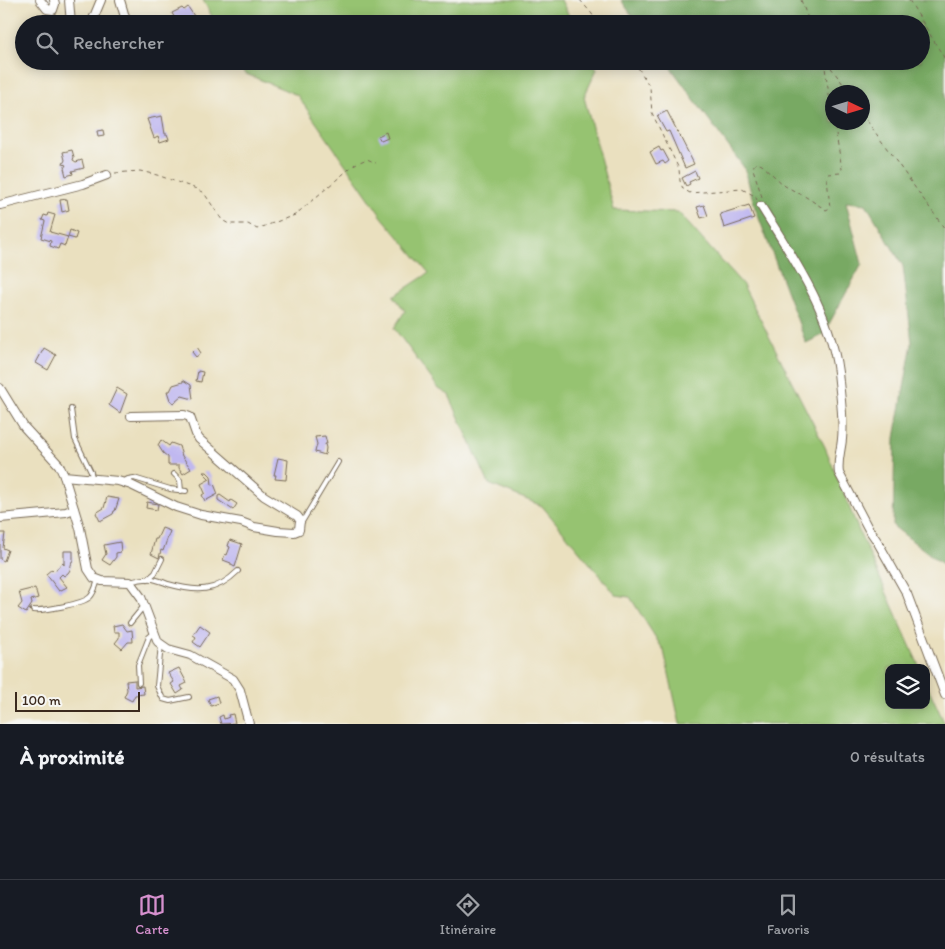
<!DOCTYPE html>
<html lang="fr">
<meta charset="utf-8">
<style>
:root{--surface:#171b24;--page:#242831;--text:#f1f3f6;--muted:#9ea1a6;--line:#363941;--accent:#d690ce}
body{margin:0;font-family:Itim,sans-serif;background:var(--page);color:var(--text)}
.controls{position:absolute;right:15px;bottom:15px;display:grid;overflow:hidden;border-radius:10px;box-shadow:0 2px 12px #0003}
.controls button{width:45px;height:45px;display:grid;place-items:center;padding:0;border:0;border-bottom:1px solid var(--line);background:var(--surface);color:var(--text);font:25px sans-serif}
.compass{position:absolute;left:825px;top:85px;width:45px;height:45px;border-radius:50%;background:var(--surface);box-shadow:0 2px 12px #0003;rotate:94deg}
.scale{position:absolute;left:15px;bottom:12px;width:125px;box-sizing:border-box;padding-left:5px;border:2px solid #3b2a1e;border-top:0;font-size:14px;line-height:18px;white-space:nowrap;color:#3b2a1e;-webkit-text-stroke:4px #f6f6f2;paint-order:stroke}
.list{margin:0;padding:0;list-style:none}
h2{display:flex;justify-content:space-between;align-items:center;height:65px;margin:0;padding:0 20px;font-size:21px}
h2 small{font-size:16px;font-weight:400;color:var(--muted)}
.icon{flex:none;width:28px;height:28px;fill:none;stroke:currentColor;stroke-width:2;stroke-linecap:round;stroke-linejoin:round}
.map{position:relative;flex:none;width:945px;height:724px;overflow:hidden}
.search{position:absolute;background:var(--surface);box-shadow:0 2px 12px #0003;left:15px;right:15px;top:15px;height:55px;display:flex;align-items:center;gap:12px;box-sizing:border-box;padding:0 18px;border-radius:28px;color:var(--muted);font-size:19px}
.sheet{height:155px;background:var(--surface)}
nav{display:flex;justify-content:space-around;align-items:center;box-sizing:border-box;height:70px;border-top:1px solid var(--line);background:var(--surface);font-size:14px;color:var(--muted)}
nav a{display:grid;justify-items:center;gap:2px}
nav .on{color:var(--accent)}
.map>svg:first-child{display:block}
.green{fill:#96c371;stroke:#687648}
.forest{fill:#78a963;stroke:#5a6a40;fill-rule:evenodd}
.building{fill:#c0b8f0}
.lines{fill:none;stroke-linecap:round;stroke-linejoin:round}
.service-casing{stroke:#786a56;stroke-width:6}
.minor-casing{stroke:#786a56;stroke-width:10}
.path{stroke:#786a56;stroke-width:1;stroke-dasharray:4 4;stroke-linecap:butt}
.service{stroke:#fff;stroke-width:4}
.minor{stroke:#fff;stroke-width:8}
</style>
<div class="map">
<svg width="945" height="724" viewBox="0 0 945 724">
<rect width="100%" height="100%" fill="#f6f6f2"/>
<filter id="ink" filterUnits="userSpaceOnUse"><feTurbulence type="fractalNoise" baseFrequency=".02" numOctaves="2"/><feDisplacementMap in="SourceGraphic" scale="10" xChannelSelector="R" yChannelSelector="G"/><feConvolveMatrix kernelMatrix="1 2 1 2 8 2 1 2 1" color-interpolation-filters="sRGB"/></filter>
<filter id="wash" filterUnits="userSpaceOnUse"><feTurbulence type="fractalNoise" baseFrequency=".0096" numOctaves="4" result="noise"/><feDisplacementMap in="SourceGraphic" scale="20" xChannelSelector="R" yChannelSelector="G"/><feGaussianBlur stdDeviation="1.12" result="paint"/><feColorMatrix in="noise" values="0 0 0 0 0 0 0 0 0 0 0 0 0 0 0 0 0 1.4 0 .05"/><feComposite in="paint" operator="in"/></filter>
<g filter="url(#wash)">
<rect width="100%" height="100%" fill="#eae0bf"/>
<!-- green -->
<g class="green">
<polygon points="203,0 561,0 573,24 216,24"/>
<polygon points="238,61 592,61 597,69 584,97 614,210 678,212 743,285 825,447 859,531 920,668 889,668 889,705 926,705 926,683 945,724 680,724 664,651 630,597 616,595 542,506 489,484 449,395 439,389 394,328 405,311 394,296 429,273 382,217 297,95 244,73"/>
</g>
<!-- forest -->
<path class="forest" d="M621 0H945V566L893 526 895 438 912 343 903 266 866 204 846 202 862 264 823 335 806 343 754 205 745 169 666 61H921V24H638ZM832 92H862V122H832Z"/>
<g id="blocks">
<!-- building -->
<g class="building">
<polygon points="188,7 194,16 185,24 163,24 174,17 172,13 182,8 184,10"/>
<polygon points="667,111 694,164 685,168 669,131 666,132 657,116"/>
<polygon points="162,116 165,134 167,134 169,139 160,142 158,136 154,138 147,119"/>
<polygon points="103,130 104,136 98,137 97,131"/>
<polygon points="386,132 388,138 381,141 378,136"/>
<polygon points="659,147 661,151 663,150 669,161 665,164 663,161 656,164 650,152"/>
<polygon points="72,150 74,157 73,160 76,162 82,160 84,168 72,171 73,174 66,176 64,168 66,165 63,164 65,160 63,152"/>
<polygon points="695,171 698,178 689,182 690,184 686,186 682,178"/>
<polygon points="67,199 69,210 62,212 60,200"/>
<polygon points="704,205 708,216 701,218 697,207"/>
<polygon points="749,205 754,218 724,228 720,214"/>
<polygon points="48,213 55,215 50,232 68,237 65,246 60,244 58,249 50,246 51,241 41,238 45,221 42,220 44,215 47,216"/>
<polygon points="70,230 77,233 75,239 68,237"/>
<polygon points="197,347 201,353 196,357 192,352"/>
<polygon points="44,348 56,355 48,370 36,363"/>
<polygon points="198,371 203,372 201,382 196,381"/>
<polygon points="183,380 191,385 193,399 182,396 174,403 170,400 167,391 170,391 173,385 183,382"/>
<polygon points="117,388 127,394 120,413 109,405"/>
<polygon points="325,436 327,444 325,444 326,448 325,455 315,452 317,444 315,437"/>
<polygon points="161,440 169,446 171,443 179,446 182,456 191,469 183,474 179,468 179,465 168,465 168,457 163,453 158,445"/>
<polygon points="278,458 288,460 286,480 275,479 276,475 274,475"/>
<polygon points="203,472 207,472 211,476 212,485 214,484 218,494 205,501 202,495 205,493 201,484 210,479"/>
<polygon points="220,495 230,502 231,500 237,504 233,510 218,500 218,496"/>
<polygon points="107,497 119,499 115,511 114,511 113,514 100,521 96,513 104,508"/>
<polygon points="147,502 158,504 157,510 146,508"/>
<polygon points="162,528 170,531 163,551 161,550 159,558 151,554 155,539 157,539"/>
<polygon points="0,533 5,533 3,548 8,550 4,561 0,559"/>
<polygon points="230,540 242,544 235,567 231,565 231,563 223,560 225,554 227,555 230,547 228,546"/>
<polygon points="120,542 121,552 116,553 116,557 110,565 102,560 106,554 104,545"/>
<polygon points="64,551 73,551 73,561 72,561 70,570 68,573 64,576 62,574 59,577 67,587 59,591 46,574 52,569 54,571 63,563 64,565"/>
<polygon points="35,588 38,598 31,600 32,604 26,613 18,608 22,603 19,592"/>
<polygon points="122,624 127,631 132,630 133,642 128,642 122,649 115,643 119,638 119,632 114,632 113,626"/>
<polygon points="200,625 210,632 200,647 193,642 196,637 193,635"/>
<polygon points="179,668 187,683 181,686 183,690 177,694 171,684 174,682 168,673"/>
<polygon points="135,680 135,687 143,686 144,694 135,695 132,701 124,697 127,690 126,681"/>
<polygon points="217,696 219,703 211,706 208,699"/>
<polygon points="233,714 235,723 221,724 219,717 223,715 224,719 229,717 228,715"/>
</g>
</g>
</g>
<g filter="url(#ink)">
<use href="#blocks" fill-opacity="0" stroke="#786a56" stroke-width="1"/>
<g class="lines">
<defs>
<g id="service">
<polyline points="71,409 75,439 91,472 92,479"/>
<polyline points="174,474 180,480 181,491"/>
<polyline points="122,482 128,479 134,478 170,489 186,491"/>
<polyline points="302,522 338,462"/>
<polyline points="148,579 155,573 162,559"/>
<path d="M130 582C137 580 145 578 153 579 158 580 163 582 168 584 196 592 216 593 238 571"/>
<path d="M33 610C43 611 83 604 90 597 94 593 96 586 98 580"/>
<polyline points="130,623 144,606"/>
<polyline points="161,644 157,686 163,699 170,701 189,697"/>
<polyline points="139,683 138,665 149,637 154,633"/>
</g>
<g id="minor">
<polyline points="40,0 47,9 53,10 55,4 54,0"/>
<polyline points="69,0 71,24"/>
<polyline points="120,0 127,24"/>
<polyline points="91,24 101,0"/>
<polyline points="0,205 83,184 107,175"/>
<path d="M761 206C795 261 834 316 839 382 841 401 844 421 842 439 841 451 837 461 839 473L868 528 877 541 907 594 945 695"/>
<polyline points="0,388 24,427 59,465 64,476 80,528 88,569 94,578 102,581 130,582 141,597 158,642 168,649 190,655 233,679 240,690 249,724"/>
<polyline points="64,476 118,481 131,485 176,507 201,515 241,522 254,527 278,531 294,532 299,530 300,520 297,516 264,496 199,439 196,434 190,417 184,415 131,416"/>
<polyline points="0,518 66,512 74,509"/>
</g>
</defs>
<!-- service casing -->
<use href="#service" class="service-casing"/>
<!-- minor casing -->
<use href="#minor" class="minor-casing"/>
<!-- path -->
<g class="path">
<polyline points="580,0 592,14 597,24"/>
<polyline points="801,0 810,24"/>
<polyline points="909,0 945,59"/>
<polyline points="634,61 650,87 652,113 679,169 680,181 683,189 690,193 742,189 755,196 757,200"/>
<polyline points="824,61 832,115"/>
<polyline points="826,61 849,92"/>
<polyline points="862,114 945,229"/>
<polyline points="115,173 140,171 157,175 194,188 204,193 222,220 229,224 248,224 257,229 295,215 355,164 367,159 376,163"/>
<polyline points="762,197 753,169 754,165 757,163 762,165 785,186 806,197 826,210 830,208 827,178 828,174 840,173 842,169 834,122"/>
</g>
<!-- service -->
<use href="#service" class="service"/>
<!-- minor -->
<use href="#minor" class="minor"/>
</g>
</g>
</svg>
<div class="controls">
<button><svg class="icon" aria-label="layers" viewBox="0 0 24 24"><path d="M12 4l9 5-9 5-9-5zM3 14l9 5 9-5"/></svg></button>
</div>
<svg class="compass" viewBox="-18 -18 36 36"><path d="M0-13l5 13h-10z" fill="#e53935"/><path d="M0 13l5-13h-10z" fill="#9ea1a6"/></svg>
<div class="scale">100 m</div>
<div class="search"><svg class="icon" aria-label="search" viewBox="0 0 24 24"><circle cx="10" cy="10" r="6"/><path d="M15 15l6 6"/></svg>Rechercher</div>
</div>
<section class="sheet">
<h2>À proximité<small>0 résultats</small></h2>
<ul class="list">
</ul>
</section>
<nav>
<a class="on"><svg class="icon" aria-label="map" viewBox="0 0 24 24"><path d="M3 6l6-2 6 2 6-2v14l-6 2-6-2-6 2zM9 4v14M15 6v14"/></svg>Carte</a>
<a><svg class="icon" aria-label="directions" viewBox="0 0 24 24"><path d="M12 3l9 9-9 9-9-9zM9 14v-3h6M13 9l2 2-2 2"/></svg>Itinéraire</a>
<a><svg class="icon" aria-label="saved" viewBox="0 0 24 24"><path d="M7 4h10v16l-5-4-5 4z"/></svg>Favoris</a>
</nav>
